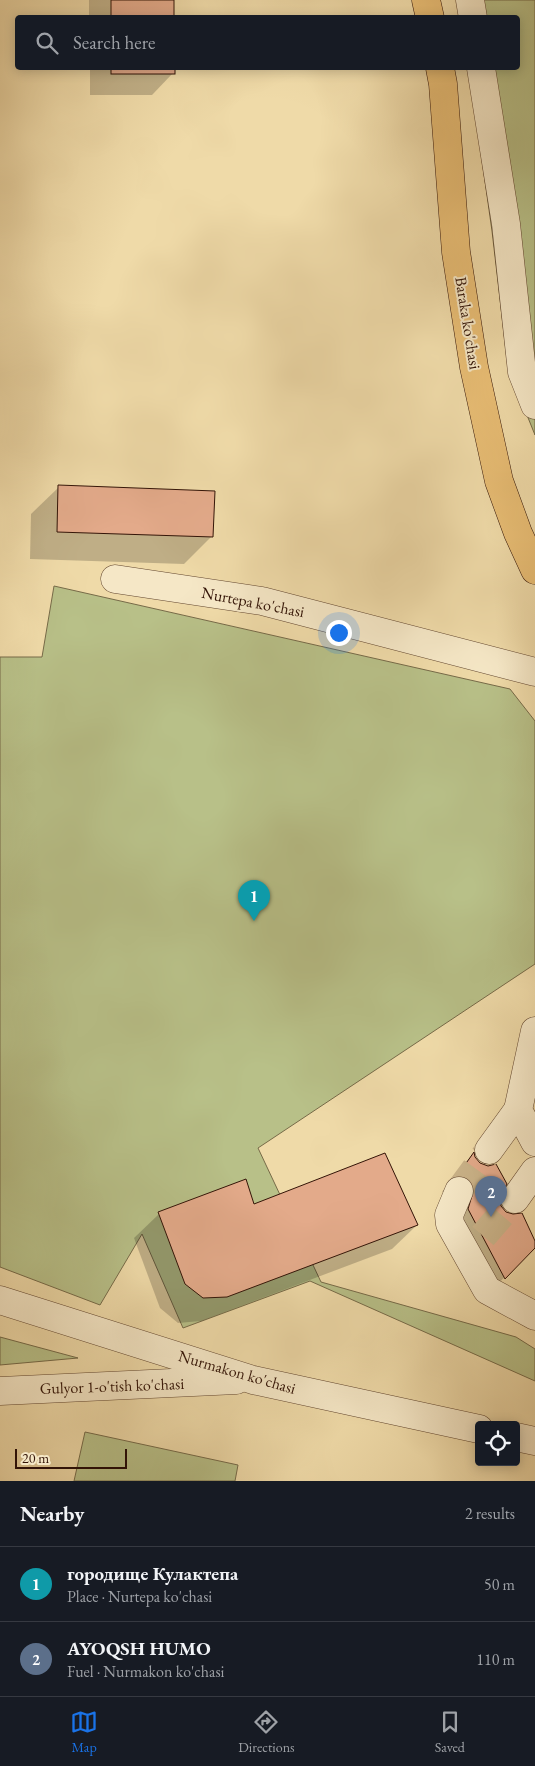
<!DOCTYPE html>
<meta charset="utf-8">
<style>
:root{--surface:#171b24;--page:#20242c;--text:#f1f3f6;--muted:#9ea1a6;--line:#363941;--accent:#1a73e8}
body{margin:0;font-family:"EB Garamond",serif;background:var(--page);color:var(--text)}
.controls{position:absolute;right:15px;bottom:15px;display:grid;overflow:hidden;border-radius:5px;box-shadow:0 2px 12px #0003}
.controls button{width:45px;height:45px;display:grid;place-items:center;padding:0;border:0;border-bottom:1px solid var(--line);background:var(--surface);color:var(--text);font:25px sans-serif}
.scale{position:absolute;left:15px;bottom:12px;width:112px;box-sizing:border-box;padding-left:5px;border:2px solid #331407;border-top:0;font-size:14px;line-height:18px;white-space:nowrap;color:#331407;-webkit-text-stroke:4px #f5e7c6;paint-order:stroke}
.you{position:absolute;left:338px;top:632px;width:18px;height:18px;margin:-12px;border:4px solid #fff;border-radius:50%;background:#1a73e8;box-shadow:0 0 0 8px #1a73e833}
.badge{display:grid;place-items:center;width:32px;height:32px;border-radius:50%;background:var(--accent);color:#fff;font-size:16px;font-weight:700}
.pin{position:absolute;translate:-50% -41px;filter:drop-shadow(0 1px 2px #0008)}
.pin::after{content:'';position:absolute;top:26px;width:18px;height:15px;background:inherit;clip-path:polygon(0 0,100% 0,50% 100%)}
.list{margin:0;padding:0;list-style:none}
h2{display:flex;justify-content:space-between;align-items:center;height:65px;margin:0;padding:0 20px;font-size:21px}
h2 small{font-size:16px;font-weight:400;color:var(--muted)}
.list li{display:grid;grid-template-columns:32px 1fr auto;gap:15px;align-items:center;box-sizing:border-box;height:75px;padding:0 20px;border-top:1px solid var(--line)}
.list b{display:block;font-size:19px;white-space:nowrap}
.list p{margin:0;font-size:16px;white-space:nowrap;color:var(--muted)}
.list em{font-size:16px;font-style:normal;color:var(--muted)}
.icon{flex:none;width:28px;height:28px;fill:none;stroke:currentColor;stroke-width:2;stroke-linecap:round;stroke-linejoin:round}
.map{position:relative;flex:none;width:535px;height:1481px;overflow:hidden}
.search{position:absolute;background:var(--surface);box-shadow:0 2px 12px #0003;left:15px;right:15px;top:15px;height:55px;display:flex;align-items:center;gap:12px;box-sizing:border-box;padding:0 18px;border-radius:5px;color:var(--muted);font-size:19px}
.sheet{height:215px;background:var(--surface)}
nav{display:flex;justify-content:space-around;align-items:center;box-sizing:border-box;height:70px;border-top:1px solid var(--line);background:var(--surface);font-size:14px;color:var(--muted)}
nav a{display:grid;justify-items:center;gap:2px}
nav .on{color:var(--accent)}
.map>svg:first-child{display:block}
.green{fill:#b8c088;stroke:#766a48}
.shadow{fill:#0003}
.building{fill:#e3aa8a;stroke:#331407}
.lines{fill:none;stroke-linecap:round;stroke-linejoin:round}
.minor-tunnel{stroke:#c9b288;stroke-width:28;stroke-dasharray:28 14;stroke-linecap:butt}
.minor-casing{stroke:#62462f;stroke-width:29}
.major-casing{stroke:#331407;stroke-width:29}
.minor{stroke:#f5e7c6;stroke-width:28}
.major{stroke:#e8bd74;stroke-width:28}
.labels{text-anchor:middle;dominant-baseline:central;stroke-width:4;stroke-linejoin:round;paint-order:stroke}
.street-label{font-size:16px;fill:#331407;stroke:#f5e7c6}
</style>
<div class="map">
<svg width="535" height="1481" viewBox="0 0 535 1481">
<rect width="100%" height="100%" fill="#efdaa8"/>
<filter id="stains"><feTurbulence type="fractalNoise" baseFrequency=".004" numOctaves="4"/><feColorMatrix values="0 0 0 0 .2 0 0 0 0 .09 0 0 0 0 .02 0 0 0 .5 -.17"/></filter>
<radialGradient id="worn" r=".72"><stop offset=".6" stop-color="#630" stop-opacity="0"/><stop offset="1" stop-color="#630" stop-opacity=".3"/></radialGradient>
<!-- green -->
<g class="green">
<polygon points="460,0 535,0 535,435 508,368 492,231 469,68 518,68 518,18 462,17"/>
<polygon points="54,586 510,689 535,721 535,964 258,1148 321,1282 516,1337 535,1349 535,1381 310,1281 183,1328 142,1234 100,1305 0,1267 0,657 42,657"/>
<polygon points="0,1337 78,1358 0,1365"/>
<polygon points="85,1432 238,1465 235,1481 74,1481"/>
</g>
<!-- shadow -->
<g class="shadow">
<rect x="89" y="0" width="84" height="18"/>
<polygon points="90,68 173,68 173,73 152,95 90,95"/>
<polygon points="59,487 212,536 184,564 30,559 31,514"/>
<polygon points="473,1155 498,1197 500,1206 535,1244 535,1246 488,1294 449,1193 442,1192 458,1170"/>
<polygon points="253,1206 417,1225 392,1249 201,1321 178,1323 160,1308 134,1238 159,1214"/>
</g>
<!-- building -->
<g class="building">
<rect x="111" y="0" width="63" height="18"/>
<rect x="111" y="68" width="64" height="6"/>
<polygon points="58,485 215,491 213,537 57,532"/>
<polygon points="474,1152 475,1157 480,1163 488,1166 496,1164 507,1184 500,1197 501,1206 506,1212 513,1214 522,1213 535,1241 535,1248 505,1279 468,1209 474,1189 472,1182 465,1177 457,1176"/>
<polygon points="385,1153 418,1225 227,1297 203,1298 185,1284 158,1212 246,1179 254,1204"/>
</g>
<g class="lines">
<!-- minor-tunnel -->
<g class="minor-tunnel">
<polyline points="459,1191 489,1150"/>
<polyline points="483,1236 515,1199"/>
</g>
<defs>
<g id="minor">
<polyline points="470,0 473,18"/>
<polyline points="481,68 506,224 522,372 535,405"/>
<polyline points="115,579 262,601 535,672"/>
<polyline points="535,1031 518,1110 535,1142"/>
<polyline points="489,1150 518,1110"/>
<polyline points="459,1191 449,1215 450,1224 487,1290 535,1316"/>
<polyline points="515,1199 535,1171"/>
<polyline points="0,1300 253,1380 479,1429"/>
<polyline points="0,1391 236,1380"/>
<polyline points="516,1437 535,1441"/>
</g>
<g id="major">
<polyline points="426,0 430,18"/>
<polyline points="440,68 443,84 456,252 474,367 499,481 518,533 535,570"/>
</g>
</defs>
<!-- minor casing -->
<use href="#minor" class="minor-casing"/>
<!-- major casing -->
<use href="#major" class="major-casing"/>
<!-- minor -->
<use href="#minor" class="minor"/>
<!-- major -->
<use href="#major" class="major"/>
</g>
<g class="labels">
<!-- street labels -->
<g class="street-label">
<text transform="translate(468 323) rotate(81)">Baraka ko'chasi</text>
<text transform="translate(253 602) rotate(11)">Nurtepa ko'chasi</text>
<text transform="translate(237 1372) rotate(16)">Nurmakon ko'chasi</text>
<text transform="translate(112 1386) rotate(-2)">Gulyor 1-o'tish ko'chasi</text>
</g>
</g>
<rect width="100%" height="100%" filter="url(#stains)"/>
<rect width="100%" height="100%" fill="url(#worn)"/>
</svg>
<div class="controls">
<button><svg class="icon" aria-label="locate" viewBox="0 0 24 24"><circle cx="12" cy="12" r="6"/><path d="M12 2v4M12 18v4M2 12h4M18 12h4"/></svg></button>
</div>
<div class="scale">20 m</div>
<div class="you"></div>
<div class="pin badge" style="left:254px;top:921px;background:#0f9aa8">1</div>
<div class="pin badge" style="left:491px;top:1217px;background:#5c6f8a">2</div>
<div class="search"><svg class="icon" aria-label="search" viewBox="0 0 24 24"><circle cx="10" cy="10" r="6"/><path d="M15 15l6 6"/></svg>Search here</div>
</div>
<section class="sheet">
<h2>Nearby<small>2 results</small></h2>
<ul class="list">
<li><span class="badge" style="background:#0f9aa8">1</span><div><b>городище Кулактепа</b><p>Place · Nurtepa ko'chasi</p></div><em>50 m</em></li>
<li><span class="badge" style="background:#5c6f8a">2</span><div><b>AYOQSH HUMO</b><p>Fuel · Nurmakon ko'chasi</p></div><em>110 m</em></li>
</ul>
</section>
<nav>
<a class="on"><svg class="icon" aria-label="map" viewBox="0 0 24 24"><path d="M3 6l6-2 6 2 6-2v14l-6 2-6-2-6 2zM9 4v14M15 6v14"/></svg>Map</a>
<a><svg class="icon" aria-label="directions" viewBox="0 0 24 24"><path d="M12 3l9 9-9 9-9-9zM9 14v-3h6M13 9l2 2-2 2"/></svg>Directions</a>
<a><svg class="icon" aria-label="saved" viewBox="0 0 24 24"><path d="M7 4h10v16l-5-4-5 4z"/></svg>Saved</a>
</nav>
